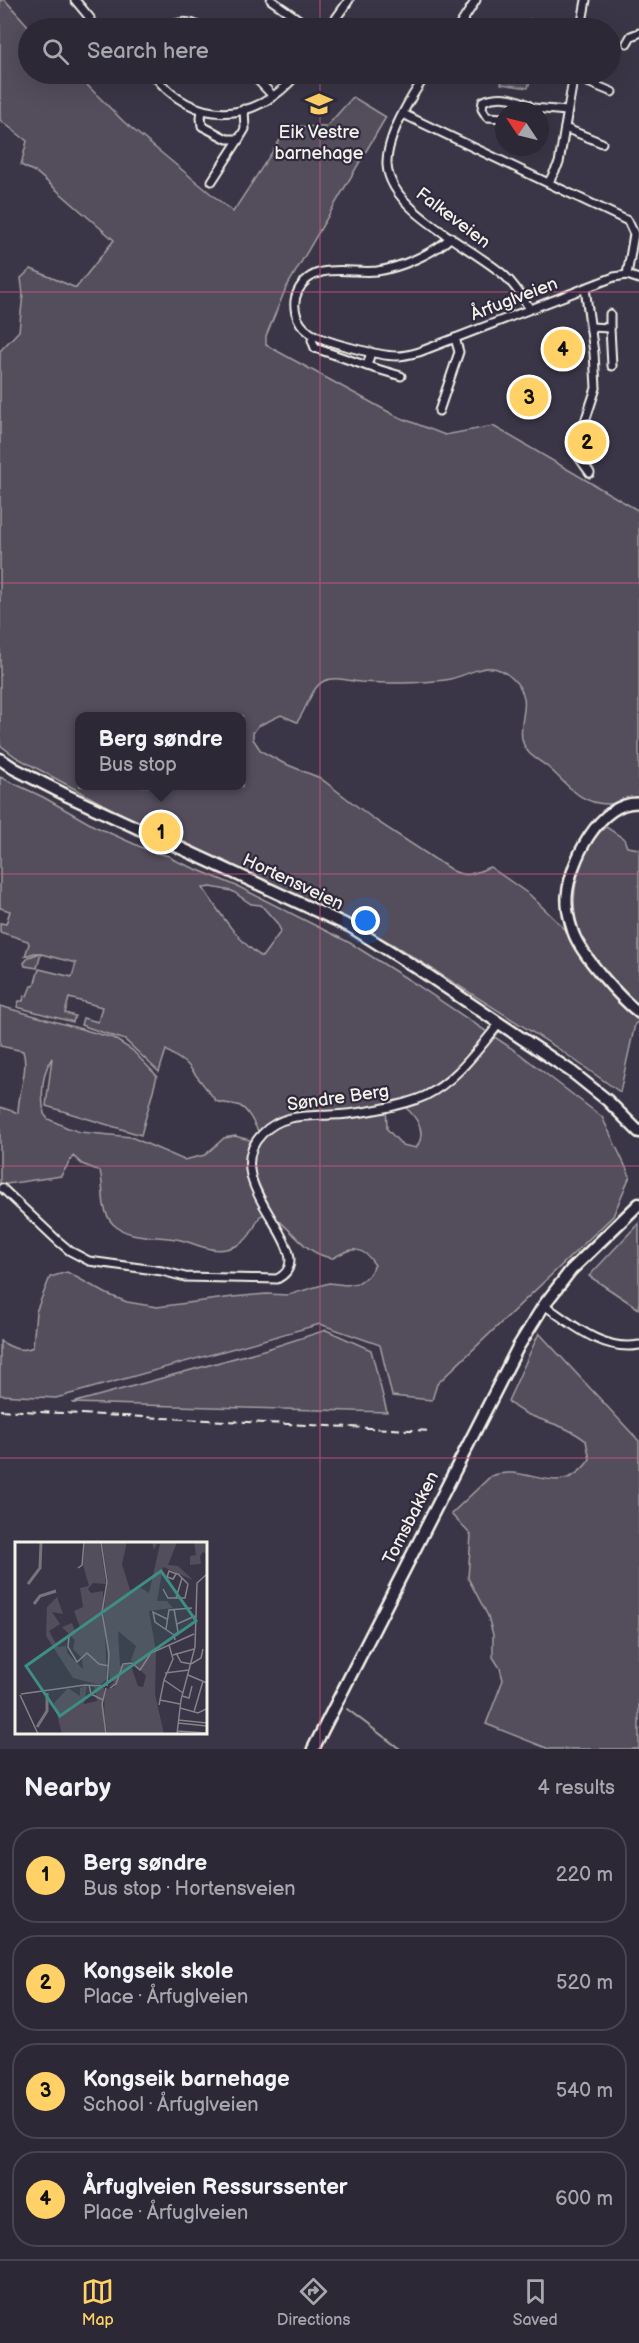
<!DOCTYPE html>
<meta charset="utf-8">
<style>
:root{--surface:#2c2835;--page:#383441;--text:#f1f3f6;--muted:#a6a6ad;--line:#484450;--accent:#ffd166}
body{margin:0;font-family:"Balsamiq Sans",sans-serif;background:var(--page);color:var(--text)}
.compass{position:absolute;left:495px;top:102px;width:54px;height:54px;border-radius:50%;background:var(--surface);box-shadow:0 6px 24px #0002;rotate:305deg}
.you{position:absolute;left:366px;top:921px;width:21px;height:21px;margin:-15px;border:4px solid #fff;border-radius:50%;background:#1a73e8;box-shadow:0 0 0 9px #1a73e833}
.badge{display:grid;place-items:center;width:39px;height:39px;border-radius:50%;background:var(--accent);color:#111;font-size:20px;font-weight:700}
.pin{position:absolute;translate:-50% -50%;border:3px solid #fff;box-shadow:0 2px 6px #0006}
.popup{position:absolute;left:75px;top:712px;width:171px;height:78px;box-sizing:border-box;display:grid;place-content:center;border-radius:12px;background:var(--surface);filter:drop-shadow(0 2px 4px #0005);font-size:20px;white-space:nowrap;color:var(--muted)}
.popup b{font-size:22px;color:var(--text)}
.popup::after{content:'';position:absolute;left:50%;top:100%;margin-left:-12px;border:12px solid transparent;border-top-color:var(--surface)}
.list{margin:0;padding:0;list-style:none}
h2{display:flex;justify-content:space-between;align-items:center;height:78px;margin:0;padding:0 24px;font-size:26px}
h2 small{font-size:20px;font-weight:400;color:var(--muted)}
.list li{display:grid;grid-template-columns:39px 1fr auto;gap:18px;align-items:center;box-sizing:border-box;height:96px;margin:0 12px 12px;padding:0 12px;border:2px solid var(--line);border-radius:24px}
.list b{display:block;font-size:22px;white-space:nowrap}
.list p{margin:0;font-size:20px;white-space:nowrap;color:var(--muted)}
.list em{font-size:20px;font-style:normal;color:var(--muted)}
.icon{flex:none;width:33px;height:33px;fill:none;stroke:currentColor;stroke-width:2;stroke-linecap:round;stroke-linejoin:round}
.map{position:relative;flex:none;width:639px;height:1749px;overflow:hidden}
.search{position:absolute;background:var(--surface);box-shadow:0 6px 24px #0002;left:18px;right:18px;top:18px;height:66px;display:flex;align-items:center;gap:15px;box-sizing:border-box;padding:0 21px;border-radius:33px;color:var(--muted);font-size:22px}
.sheet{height:510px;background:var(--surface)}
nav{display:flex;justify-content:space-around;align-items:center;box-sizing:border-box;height:84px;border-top:2px solid var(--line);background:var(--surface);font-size:16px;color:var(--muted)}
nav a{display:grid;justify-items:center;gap:3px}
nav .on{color:var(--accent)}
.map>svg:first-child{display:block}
.green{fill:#534e5c;stroke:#a4a0a2;stroke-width:1.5;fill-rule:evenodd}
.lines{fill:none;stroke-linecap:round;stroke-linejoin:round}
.stream{stroke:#aaa6a7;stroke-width:2}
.minor-casing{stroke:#f4f1e8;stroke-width:11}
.secondary-casing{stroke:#f4f1e8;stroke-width:14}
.primary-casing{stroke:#f4f1e8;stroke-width:15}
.minor{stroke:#2f2a3d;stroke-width:7}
.secondary{stroke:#2f2a3d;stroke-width:9}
.primary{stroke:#2f2a3d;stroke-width:10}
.rail{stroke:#f4f1e8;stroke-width:2;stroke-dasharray:9 4.5;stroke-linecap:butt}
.grid{fill:none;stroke:#d15985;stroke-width:1.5;stroke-opacity:0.55}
.labels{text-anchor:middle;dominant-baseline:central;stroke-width:4.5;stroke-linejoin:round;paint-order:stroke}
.poi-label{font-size:18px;fill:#f4f1e8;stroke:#2f2a3d}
.street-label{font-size:18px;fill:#f4f1e8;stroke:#2f2a3d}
.inset-river{fill:none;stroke:#78747b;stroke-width:3}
.inset-road{fill:none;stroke:#858187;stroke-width:1.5}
.view{fill:#3d8f86;fill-opacity:0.15;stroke:#3d8f86;stroke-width:3}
.inset-edge{fill:none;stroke:#f4f1e8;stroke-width:3}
</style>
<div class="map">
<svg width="639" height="1749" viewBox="0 0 639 1749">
<rect width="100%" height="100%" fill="#3b3647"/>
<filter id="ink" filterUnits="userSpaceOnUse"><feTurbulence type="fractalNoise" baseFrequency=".0167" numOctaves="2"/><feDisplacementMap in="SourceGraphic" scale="12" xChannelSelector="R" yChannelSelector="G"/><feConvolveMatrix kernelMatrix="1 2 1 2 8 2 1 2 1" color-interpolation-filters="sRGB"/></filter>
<g filter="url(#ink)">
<!-- green -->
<g class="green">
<path d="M0 0H5L30 28H28V74H76L124 122 233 212 289 126 326 127 353 97 386 117 286 288 266 336V345L396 416 445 435 493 426 639 511V799C629 800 618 804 608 804 580 804 568 785 549 768 537 758 526 756 522 739 518 716 535 701 513 679 490 657 475 673 450 679 442 681 432 681 423 682 403 684 380 683 360 682 348 681 335 676 324 681 311 687 306 711 297 722L281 715 258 726 253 733V739L261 751 283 763 320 778 375 820 453 871C467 878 475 873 490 867L530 895 570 934 580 933C567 901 577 848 606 827L624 839 627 847 639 849V1021L635 1024 620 1092 556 1047 394 945 325 908 188 846 172 833 132 820 16 757 0 745V351L19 331 23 294 21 278 31 269 76 288 114 240 37 173 21 165 27 141 0 120ZM80 716H242V786H80Z"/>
<polygon points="504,74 532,74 528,88 501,84"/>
<path d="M0 777 43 797 94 826 152 852 169 856 174 860 239 887 350 943 417 985 520 1054 602 1117 630 1176 613 1216 437 1384 432 1400 392 1396 380 1345 320 1324 56 1398 0 1395V1341C11 1347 21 1353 33 1347L36 1312 50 1277 67 1272 107 1294 127 1302 157 1307 233 1297 266 1294 288 1295 329 1283 346 1285 358 1283 368 1276 375 1265C362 1245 352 1247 333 1258 302 1254 292 1226 268 1213L260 1216C254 1227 250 1239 238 1245 213 1257 199 1243 176 1239 156 1235 130 1240 113 1224 99 1209 105 1188 100 1171L82 1164 73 1156 61 1176 0 1185V1107L18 1113C18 1092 29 1070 23 1051L0 1046V1006L113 1038 132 1050 157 1076 141 1135 46 1106 52 1058C41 1074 41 1095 44 1114L48 1119 68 1128 80 1132 131 1137 184 1160 205 1155 224 1138 235 1136 257 1142 262 1138C256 1129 250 1111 240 1106 233 1103 223 1104 216 1101L188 1065 166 1050 159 1072 125 1040 81 1025 83 1018 98 1022 102 1007 69 998 65 1013 75 1016 73 1022 17 1007 19 1001H23L24 996H27L31 986H34L39 969 72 977 76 963 41 954 37 968 25 966 24 963 29 957 40 953H34L25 956 29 944 28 941 0 932V923L6 924 10 911 0 908ZM211 887 232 891 251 904 261 905 277 923 281 931 262 957C236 940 220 913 203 888ZM397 1100C412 1112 430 1129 416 1148L402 1145 387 1129 386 1103Z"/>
<polygon points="639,1223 639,1309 589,1276"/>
<polygon points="326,1330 371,1350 387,1412 72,1403 267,1349"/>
<path d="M539 1333 639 1441V1749H549L486 1724 503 1680 500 1668 493 1657V1635L488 1616 468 1578 471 1535 451 1514 491 1476C528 1462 560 1503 590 1459L586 1441C561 1420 526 1421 508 1401Z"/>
</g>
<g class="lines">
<!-- stream -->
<polyline class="stream" points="347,1709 400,1749"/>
<defs>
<g id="minor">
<polyline points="75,0 90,18"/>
<polyline points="271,0 311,28"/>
<polyline points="530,24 545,28"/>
<path d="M165 28C179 21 188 20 202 28"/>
<polyline points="329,28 349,0"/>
<polyline points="458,28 476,0"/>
<polyline points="581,28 586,0"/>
<polyline points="627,43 631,36 639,33"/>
<path d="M153 74C193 127 256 124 297 74"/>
<polyline points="252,74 273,96"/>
<path d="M427 74C411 96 386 137 387 165 390 212 473 247 505 276 515 285 522 297 530 309"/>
<polyline points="573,76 612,92"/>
<polyline points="202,110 201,118 202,126 227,139 239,139 245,129 244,109"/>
<polyline points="518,111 533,108 567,111"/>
<polyline points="403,114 628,221 634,234 627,275 639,279"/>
<path d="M504 118 487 117 482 109 483 101C500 94 518 98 533 108"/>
<polyline points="565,128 602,143"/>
<polyline points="212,181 239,139"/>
<polyline points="549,182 559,163 574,74"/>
<path d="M451 237C435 253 399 268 377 271 350 274 313 260 298 291 291 305 296 323 309 332 322 342 380 356 397 356 404 356 412 354 419 352L614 277 627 275"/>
<polyline points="585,288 594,353 596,388 575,452 590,473"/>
<polyline points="610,314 610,328"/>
<polyline points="591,327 610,328 612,366"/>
<polyline points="314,335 312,340 315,348 367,366 371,352"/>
<polyline points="367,366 401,376"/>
<polyline points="439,411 459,352 455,338"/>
<path d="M2 1188 57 1240 70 1251 89 1261 162 1271 185 1277 277 1279C327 1254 213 1184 262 1134 281 1114 305 1116 330 1115 355 1115 403 1106 425 1096 456 1081 478 1049 500 1023"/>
<path d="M544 1305C572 1324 603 1352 639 1345"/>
</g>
<path id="secondary" d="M639 803C599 801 570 862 567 896 566 909 569 920 573 932 581 955 619 997 639 1013"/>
<g id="primary">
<polyline points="0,759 15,769 68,796 351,927 420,970 572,1072 607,1100 639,1132"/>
<polyline points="313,1749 518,1347 544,1305 571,1270 639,1204"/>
</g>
</defs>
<!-- minor casing -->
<use href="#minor" class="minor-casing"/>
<!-- secondary casing -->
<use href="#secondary" class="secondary-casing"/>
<!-- primary casing -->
<use href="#primary" class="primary-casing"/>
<!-- minor -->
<use href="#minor" class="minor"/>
<!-- secondary -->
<use href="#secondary" class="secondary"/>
<!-- primary -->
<use href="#primary" class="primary"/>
<!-- rail -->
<polyline class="rail" points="0,1410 431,1431"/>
</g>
</g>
<!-- grid -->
<path class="grid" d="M320 0V28M320 74V1749M0 292H639M0 583H639M0 874H639M0 1166H639M0 1458H639"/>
<!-- icons -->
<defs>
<symbol id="school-bare" viewBox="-9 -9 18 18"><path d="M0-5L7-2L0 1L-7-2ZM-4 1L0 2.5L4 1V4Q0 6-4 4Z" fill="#ffd166" stroke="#2f2a3d" stroke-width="2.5" paint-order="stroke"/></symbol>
</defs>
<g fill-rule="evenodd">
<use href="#school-bare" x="300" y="85" width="38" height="38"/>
</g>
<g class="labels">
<!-- poi labels -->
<g class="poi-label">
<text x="319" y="132">Eik Vestre<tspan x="319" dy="21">barnehage</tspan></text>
</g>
<!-- street labels -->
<g class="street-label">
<text transform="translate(453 218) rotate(37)">Falkeveien</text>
<text transform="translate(514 299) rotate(-21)">Årfuglveien</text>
<text transform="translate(293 882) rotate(25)">Hortensveien</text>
<text transform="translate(338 1098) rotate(-8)">Søndre Berg</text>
<text transform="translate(411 1518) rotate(-63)">Tomsbakken</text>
</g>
</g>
<!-- overview -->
<g transform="translate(15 1542)">
<rect width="192" height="192" fill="#3b3647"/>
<path d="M70 0H85L91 42 78 41 73 47 76 51 88 49 92 137 85 143 58 136 31 94 32 65 42 55 48 72 37 70 45 82 34 89 43 105 51 104 53 112 68 127 67 116 58 107 60 98 47 85 57 81 61 91 66 88 59 69 68 65 65 46 74 44 68 23ZM87 0H112L107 22 115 48 126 46 134 51 145 2 142 1 139 8 137 0H162L153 23 163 24 178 38 148 25 142 59H152L158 66 134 69 141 110 140 152 149 192H92L88 160 92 147 100 145 103 136 100 143 94 144 99 140 95 137 88 72 93 39ZM103 89 121 104 116 118 131 134 128 145 123 144 115 121 105 124ZM179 0H192V12L188 10 185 14 186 22 175 23V14L181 13ZM72 143 69 162 82 159 79 144 89 146 90 192H47L39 161 53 146 65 154V146Z" fill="#534e5c" fill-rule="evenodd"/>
<path class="inset-river" d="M13 42 25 26 26 0M19 62 25 54 41 49M22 185 32 169V151"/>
<path class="inset-road" d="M86 0 92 40 87 70 94 111 92 144M63 26 67 23 69 0M161 32 158 37 152 35 154 29 159 31 163 32 173 42M148 47 153 56H170L173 42M161 56 167 36M159 67 163 90 159 93 160 98M152 77 138 70 140 80 159 93M162 82 180 74M151 87 154 68 177 66M54 94 53 105 62 120 72 111 84 122 94 124M161 111 166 120 176 122M158 113 179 107M176 122 186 116 188 107M150 131 174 128M173 133 192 141M149 138 158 117 154 103M74 143 76 152 88 158M91 146 87 162 91 192M95 146 101 142 108 122 117 121 125 128 136 111 179 92M6 152 70 143 90 144M5 153 23 192M167 154 174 156 177 144M145 158 165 162M144 163 149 138 168 151M165 166 183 171 191 167M179 170 188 139M163 178 192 181M163 181 192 184M162 189 192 191M162 192 166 158 180 105 182 41 192 32"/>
<path class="view" d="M146 29 181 79 45 174 11 124Z"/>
<rect width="192" height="192" class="inset-edge"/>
</g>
</svg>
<svg class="compass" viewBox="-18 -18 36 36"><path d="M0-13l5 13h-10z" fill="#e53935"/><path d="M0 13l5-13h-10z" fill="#a6a6ad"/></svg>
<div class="you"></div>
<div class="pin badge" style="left:161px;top:832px">1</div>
<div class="popup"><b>Berg søndre</b>Bus stop</div>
<div class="pin badge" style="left:587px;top:442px">2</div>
<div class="pin badge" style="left:529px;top:397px">3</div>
<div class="pin badge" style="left:563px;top:349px">4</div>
<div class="search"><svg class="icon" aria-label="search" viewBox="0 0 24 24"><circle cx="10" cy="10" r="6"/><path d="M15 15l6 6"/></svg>Search here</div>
</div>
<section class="sheet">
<h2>Nearby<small>4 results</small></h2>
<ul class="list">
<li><span class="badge">1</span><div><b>Berg søndre</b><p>Bus stop · Hortensveien</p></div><em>220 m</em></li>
<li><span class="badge">2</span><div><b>Kongseik skole</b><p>Place · Årfuglveien</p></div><em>520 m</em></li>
<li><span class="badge">3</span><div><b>Kongseik barnehage</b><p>School · Årfuglveien</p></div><em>540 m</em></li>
<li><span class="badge">4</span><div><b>Årfuglveien Ressurssenter</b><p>Place · Årfuglveien</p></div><em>600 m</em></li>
</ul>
</section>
<nav>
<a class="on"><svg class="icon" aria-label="map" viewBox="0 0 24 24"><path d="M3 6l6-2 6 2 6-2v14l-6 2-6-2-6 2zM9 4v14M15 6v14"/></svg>Map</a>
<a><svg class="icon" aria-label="directions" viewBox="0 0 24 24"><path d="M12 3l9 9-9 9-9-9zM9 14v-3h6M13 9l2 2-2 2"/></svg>Directions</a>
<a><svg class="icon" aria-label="saved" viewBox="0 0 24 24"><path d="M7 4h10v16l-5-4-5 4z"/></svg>Saved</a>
</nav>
